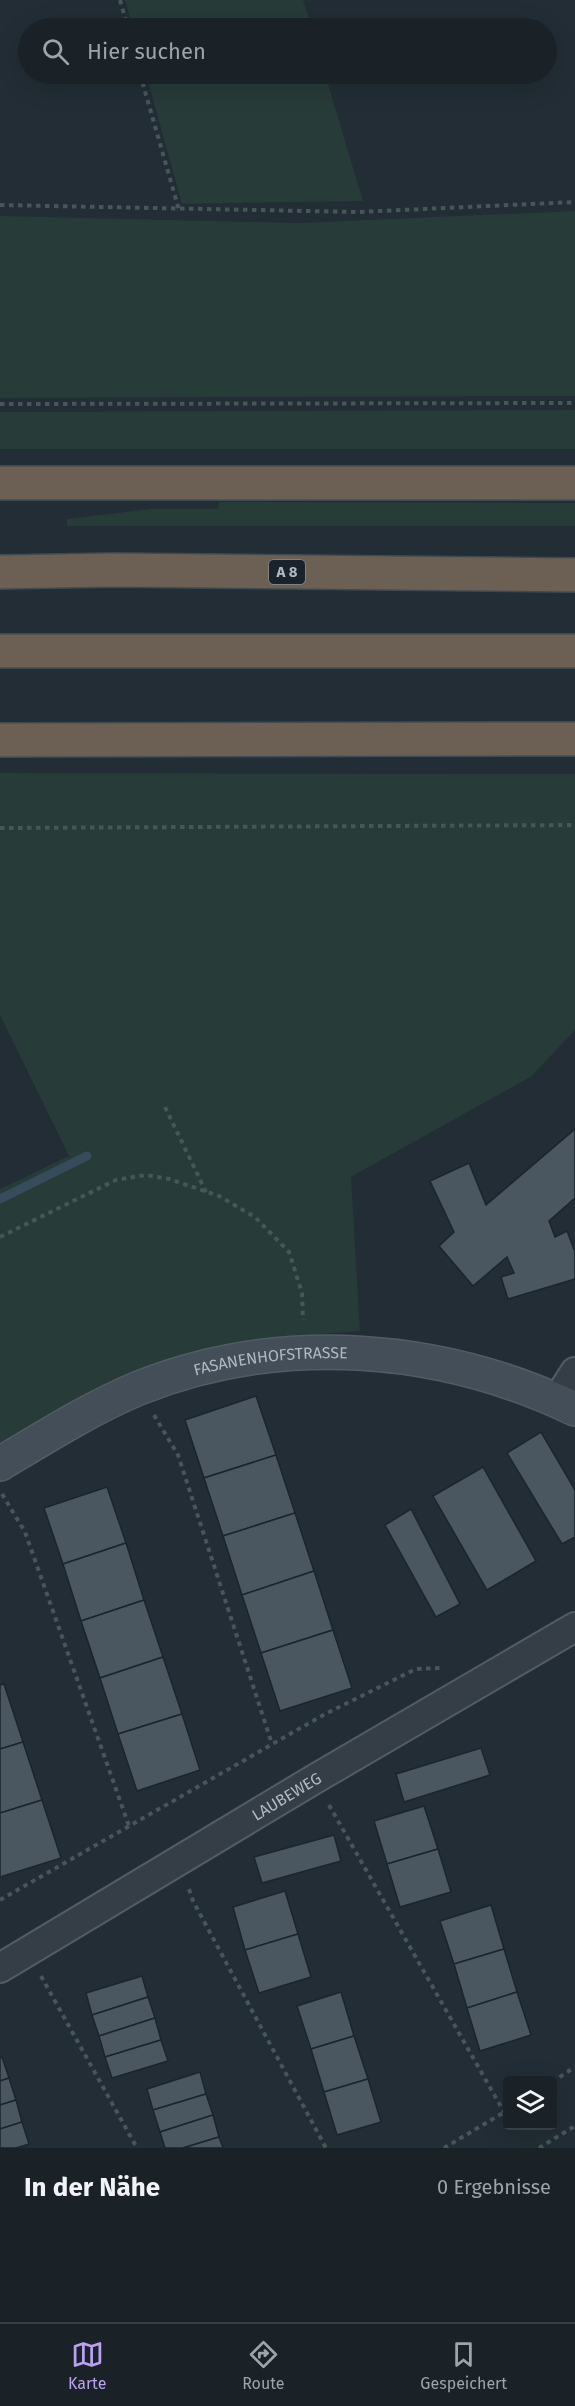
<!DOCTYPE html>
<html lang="de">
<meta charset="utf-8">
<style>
:root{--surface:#1a2228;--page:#272f34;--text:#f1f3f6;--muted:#9fa4a8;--line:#383f45;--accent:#bca0f2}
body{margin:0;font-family:"Fira Sans",sans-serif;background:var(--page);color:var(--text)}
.controls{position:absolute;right:18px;bottom:18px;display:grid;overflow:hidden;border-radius:6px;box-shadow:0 6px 24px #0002}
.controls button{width:54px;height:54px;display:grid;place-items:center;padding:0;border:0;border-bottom:2px solid var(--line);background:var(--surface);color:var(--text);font:30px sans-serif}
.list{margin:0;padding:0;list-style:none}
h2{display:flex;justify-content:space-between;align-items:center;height:78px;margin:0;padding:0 24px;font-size:26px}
h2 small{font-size:20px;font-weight:400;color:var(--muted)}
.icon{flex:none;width:33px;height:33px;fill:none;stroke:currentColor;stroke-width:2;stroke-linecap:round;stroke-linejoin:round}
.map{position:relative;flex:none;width:575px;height:2148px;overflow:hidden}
.search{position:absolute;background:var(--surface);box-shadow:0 6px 24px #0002;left:18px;right:18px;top:18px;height:66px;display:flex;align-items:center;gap:15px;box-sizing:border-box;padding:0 21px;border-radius:33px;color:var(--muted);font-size:22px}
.sheet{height:174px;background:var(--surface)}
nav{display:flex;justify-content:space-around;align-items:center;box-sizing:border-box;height:84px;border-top:2px solid var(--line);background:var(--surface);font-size:16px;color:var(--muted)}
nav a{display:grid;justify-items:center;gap:3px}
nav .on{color:var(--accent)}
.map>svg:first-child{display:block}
.green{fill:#273b38}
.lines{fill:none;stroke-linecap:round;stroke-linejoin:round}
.stream{stroke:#364b5b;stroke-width:9}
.building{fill:#4a5761;stroke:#1c252d;stroke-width:1.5}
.street-casing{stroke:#525c64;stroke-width:32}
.secondary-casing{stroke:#525c64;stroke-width:36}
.highway-casing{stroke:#3f4951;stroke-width:36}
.path{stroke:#455757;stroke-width:4;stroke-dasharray:4.5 4.5;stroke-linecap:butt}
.street{stroke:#353e46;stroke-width:28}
.secondary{stroke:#434e59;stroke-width:33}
.highway{stroke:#6c5f53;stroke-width:33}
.labels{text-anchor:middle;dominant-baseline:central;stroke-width:4.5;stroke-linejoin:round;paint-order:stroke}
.shield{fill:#1a232b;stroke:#828c95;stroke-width:1.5}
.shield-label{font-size:15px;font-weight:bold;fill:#afb9c3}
.street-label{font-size:16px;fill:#afb9c3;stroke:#1a232b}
</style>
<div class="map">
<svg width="575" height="2148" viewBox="0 0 575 2148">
<rect width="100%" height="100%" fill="#222d35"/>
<!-- green -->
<g class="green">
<polygon points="125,0 303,0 312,28 133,28"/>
<polygon points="146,74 325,74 363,201 182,204"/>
<polygon points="575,211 575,396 0,398 0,216 300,223"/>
<polygon points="575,410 575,449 0,449 0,412"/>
<polygon points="219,502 575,503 575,526 67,526 67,519 150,509 218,509"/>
<polygon points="0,773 575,774 575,1030 532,1076 351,1177 360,1331 256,1339 96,1392 0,1450 0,1189 69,1156 0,1015"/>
</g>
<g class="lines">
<!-- stream -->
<polyline class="stream" points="0,1199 87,1156"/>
</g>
<!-- building -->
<g class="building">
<polygon points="575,1129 575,1198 549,1221 555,1237 567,1231 575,1252 575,1279 508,1299 501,1277 514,1273 507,1257 473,1286 439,1246 454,1232 430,1181 469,1163 486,1205"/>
<polygon points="256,1396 276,1455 204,1478 185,1420"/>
<polygon points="541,1432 575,1490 575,1537 562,1544 507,1453"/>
<polygon points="276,1455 295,1513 223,1536 204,1478"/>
<polygon points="483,1467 536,1561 487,1590 433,1496"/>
<polygon points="107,1487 126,1543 63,1564 44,1508"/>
<polygon points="411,1509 460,1604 436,1617 385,1525"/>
<polygon points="295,1513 314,1571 242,1595 223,1536"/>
<polygon points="126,1543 144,1600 81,1621 63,1564"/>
<polygon points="314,1571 333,1630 261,1653 242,1595"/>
<polygon points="144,1600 163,1657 100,1678 81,1621"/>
<polygon points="333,1630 352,1688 280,1711 261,1653"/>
<polygon points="163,1657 182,1714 118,1734 100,1678"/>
<polygon points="4,1684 23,1742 0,1749 0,1685"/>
<polygon points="182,1714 200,1770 137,1791 118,1734"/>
<polygon points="23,1742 42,1800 0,1813 0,1749"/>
<polygon points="481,1748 490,1775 404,1802 396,1774"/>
<polygon points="42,1800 61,1858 0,1877 0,1813"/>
<polygon points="424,1806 438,1849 387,1864 374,1821"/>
<polygon points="334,1835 341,1861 262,1883 254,1857"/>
<polygon points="438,1849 451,1892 400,1907 387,1864"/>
<polygon points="285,1891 298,1934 245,1950 233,1907"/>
<polygon points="491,1905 504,1949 454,1964 440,1921"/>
<polygon points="298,1934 311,1977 259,1993 245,1950"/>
<polygon points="504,1949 517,1992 467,2008 454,1964"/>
<polygon points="142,1976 148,1997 92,2015 86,1993"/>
<polygon points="341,1992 354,2036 311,2049 297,2006"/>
<polygon points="517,1992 531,2035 480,2051 467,2008"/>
<polygon points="148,1997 155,2018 99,2036 92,2015"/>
<polygon points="155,2018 161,2040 105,2057 99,2036"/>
<polygon points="354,2036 368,2079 324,2092 311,2049"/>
<polygon points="161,2040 168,2061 112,2078 105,2057"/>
<polygon points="2,2057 9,2078 0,2081 0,2058"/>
<polygon points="200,2072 206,2094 153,2110 147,2089"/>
<polygon points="9,2078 16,2100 0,2105 0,2081"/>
<polygon points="368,2079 381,2122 337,2135 324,2092"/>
<polygon points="206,2094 213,2115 160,2132 153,2110"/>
<polygon points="16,2100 22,2122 0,2129 0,2105"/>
<polygon points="213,2115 219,2137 183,2148 165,2148 160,2132"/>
<polygon points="22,2122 29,2144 16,2148 0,2148 0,2129"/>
<polygon points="219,2137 223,2148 183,2148"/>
</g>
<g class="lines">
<defs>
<g id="street">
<polyline points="557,1400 575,1372"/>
<path id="s1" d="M0 1968 313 1780 575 1627"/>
</g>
<g id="secondary">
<path id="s2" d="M0 1464C45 1437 91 1408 139 1388 280 1332 439 1344 575 1409"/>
</g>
<g id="highway">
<polyline points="0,483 575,483"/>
<polyline points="0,572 114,570 575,575"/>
<polyline points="0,651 575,651"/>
<polyline points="0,740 575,739"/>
</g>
</defs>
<!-- street casing -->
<use href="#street" class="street-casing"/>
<!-- secondary casing -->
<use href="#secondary" class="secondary-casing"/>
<!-- highway casing -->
<use href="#highway" class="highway-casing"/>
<!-- path -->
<g class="path">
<polyline points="120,0 128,28"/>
<polyline points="140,74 179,210"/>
<polyline points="0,205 358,212 575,202"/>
<polyline points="0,404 575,403"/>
<polyline points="0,828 575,825"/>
<polyline points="165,1107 206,1192"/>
<polyline points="0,1237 116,1180 146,1175 169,1179 219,1196 255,1217 289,1252 302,1293 303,1320"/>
<polyline points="154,1415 178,1455 272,1744"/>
<polyline points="2,1494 25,1532 129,1826"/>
<polyline points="329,1805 504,2112"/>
<polyline points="189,1889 193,1901 326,2148"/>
<polyline points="0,1900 325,1714 416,1669 442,1668"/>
<polyline points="41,1976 137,2148"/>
<polyline points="552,2082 575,2067"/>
<polyline points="444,2148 508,2110"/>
<polyline points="539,2148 575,2126"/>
</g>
<!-- street -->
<use href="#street" class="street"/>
<!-- secondary -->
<use href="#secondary" class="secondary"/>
<!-- highway -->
<use href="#highway" class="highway"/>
</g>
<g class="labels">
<!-- shield labels -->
<rect class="shield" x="269" y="560" width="36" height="24" rx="4.5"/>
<g class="shield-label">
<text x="287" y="572">A 8</text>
</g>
<!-- street labels -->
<g class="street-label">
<text stroke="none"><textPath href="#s2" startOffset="294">FASANENHOFSTRASSE</textPath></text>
<text stroke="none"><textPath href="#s1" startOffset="334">LAUBEWEG</textPath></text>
</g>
</g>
</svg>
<div class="controls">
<button><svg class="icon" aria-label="layers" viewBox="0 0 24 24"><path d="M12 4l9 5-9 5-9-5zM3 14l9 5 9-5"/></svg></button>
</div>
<div class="search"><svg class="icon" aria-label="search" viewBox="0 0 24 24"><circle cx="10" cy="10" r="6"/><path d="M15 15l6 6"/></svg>Hier suchen</div>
</div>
<section class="sheet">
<h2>In der Nähe<small>0 Ergebnisse</small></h2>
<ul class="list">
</ul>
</section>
<nav>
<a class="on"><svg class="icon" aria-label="map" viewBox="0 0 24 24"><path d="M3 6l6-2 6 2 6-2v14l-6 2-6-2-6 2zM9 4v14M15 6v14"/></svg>Karte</a>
<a><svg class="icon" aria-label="directions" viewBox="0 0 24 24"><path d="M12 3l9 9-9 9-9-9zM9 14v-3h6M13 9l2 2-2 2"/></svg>Route</a>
<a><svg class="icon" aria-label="saved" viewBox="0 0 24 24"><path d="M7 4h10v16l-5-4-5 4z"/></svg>Gespeichert</a>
</nav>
